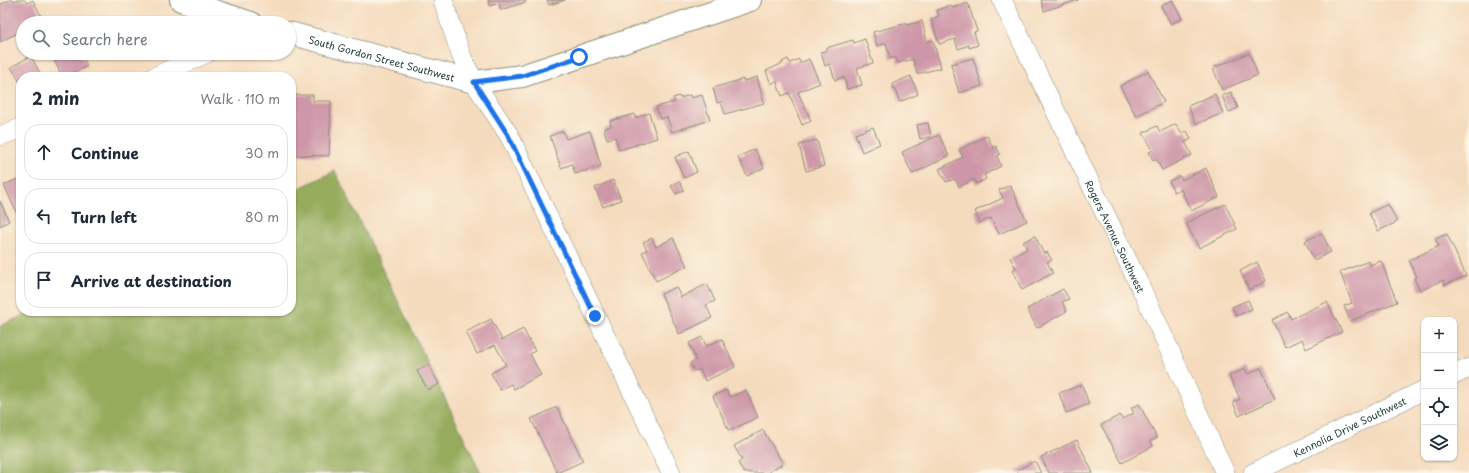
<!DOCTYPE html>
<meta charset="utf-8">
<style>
:root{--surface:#fff;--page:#f6f6f7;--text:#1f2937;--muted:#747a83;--line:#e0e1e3}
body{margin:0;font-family:"Playpen Sans",sans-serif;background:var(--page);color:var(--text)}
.controls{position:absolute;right:12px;bottom:12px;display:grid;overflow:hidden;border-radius:8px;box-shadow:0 1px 3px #0004}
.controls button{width:36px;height:36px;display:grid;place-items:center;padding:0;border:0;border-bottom:1px solid var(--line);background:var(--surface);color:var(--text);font:20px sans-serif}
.stop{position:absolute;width:12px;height:12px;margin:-9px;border:3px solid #1a73e8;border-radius:50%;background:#fff}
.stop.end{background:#1a73e8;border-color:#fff;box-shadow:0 1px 4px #0008}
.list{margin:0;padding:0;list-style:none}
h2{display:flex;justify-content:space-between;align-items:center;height:52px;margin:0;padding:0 16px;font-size:17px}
h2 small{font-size:13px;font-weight:400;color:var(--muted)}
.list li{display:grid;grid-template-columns:26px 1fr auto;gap:12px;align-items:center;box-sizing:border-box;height:56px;margin:0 8px 8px;padding:0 8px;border:1px solid var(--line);border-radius:16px}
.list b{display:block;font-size:15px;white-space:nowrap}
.list em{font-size:13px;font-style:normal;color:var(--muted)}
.icon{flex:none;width:22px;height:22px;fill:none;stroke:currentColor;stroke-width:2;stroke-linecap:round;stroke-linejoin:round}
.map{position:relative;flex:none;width:1469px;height:473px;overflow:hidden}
.search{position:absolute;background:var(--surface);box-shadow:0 1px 3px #0004;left:16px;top:16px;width:280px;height:44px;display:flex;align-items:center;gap:10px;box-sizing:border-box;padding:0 14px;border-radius:22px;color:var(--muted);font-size:15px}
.panel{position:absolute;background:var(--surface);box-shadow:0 1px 3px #0004;left:16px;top:72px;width:280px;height:244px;border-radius:16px}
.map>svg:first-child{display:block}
.forest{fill:#95ac5d;stroke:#5a7448}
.building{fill:#ce97a9}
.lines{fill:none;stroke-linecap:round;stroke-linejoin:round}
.minor-casing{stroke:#8a8c79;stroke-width:20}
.tertiary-casing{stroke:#8a8c79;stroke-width:24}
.minor{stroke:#fff;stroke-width:19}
.tertiary{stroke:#fff;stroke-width:22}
.route{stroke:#1a73e8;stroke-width:5}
.labels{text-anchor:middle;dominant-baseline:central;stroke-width:3.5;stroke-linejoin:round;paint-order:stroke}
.street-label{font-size:10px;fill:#1f3d34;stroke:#fcf5e5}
</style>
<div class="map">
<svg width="1469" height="473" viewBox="0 0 1469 473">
<rect width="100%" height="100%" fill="#fcf5e5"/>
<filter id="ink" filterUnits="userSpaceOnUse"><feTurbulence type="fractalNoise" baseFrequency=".025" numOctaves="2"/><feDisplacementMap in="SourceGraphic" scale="8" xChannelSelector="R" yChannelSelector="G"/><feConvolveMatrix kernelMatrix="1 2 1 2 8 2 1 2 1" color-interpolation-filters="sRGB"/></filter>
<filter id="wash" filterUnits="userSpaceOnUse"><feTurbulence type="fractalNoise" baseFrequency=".012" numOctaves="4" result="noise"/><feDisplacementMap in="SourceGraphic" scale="16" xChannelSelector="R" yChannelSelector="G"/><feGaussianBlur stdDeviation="0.9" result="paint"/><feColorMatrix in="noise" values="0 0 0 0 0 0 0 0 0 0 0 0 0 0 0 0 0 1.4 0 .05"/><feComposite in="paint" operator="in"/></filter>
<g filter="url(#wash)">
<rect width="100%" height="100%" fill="#f5dbbe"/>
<!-- forest -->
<polygon class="forest" points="335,171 481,473 0,473 0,326 33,311 291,311 291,192"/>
<g id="blocks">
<!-- building -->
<g class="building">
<polygon points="9,0 25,0 27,3 33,0 43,20 37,23 23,23 23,30 0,42 0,5"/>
<polygon points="488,0 525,0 526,2 501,10 499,3 490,6"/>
<polygon points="547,0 565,0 549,5"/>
<polygon points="1041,0 1078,0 1044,11"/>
<polygon points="1172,0 1182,19 1171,24 1161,6"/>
<polygon points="968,3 977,31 974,32 978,45 969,48 969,45 958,49 955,39 939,44 931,19 939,16 937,10 951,5 952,8"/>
<polygon points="922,21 927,42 933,40 941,68 917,74 913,59 898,63 896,57 890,59 886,43 877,46 873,32 907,23 907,25"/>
<polygon points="865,39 873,63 857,68 862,85 847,89 844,77 835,80 830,64 825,66 821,52 827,50 826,48 853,40 854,43"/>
<polygon points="51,53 81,53 87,66 65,77 62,77"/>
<polygon points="1249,53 1258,75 1222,90 1213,68"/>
<polygon points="31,56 42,77 21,77 21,84 11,67"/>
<polygon points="973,58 982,86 959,93 951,64"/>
<polygon points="788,59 790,63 799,59 800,63 809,59 820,83 798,92 811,121 802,125 789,93 782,96 776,81 771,84 766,71 783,63 782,62"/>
<polygon points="1148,71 1164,102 1136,116 1120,86"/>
<polygon points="911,76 918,94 900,102 892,84"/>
<polygon points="757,77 764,103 725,114 721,102 717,103 713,88 743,79 744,81"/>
<polygon points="1231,92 1238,108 1229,112 1222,96"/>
<polygon points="1215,94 1223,113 1196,124 1188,106"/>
<polygon points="291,95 313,95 313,101 331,101 329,156 291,155"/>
<polygon points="690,95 691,98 702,95 710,120 672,132 667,117 660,119 656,107 675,102 673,98 679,96 680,98"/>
<polygon points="649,113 657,138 619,150 615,137 607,139 604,129 611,126 610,121 634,114 635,118"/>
<polygon points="928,123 931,137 920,139 917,125"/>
<polygon points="1176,124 1181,133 1187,131 1191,139 1185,142 1192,155 1162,170 1156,159 1153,160 1149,152 1153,150 1143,133 1157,126 1160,132"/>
<polygon points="873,127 880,144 862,152 855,134"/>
<polygon points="563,131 566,139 590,131 601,166 575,174 572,164 561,168 550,136"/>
<polygon points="939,135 949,156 912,174 902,152"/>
<polygon points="987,136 993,148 996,146 1000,154 997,156 1001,166 984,175 986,179 976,184 974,179 959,187 955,179 946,182 939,169 963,157 959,150"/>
<polygon points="817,140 824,166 806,171 799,145"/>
<polygon points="755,149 764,168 747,176 738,157"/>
<polygon points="689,151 697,172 684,178 675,157"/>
<polygon points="1206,168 1219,197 1191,211 1181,189 1174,192 1169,181 1180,176 1182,180"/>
<polygon points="20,178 21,218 19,218 4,185"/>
<polygon points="613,180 621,200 603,207 595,188"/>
<polygon points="679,181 684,190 676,194 671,186"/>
<polygon points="1010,185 1027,221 999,234 991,218 980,223 975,211 1003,198 999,190"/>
<polygon points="0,201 9,221 0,226"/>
<polygon points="1225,204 1237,229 1199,248 1186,223"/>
<polygon points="1388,204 1397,222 1378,231 1369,213"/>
<polygon points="1322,233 1331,252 1314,260 1305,241"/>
<polygon points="1447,234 1466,276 1445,285 1443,280 1420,291 1414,278 1417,277 1409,260 1439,246 1435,239"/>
<polygon points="1035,236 1044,254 1047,252 1052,260 1047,262 1053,273 1022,290 1012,270 1016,268 1010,258 1027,249 1023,242"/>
<polygon points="652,238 656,247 673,238 687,266 656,281 642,252 647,250 643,242"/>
<polygon points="1369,261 1370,265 1381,261 1397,302 1350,321 1344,306 1352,303 1340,272"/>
<polygon points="1257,262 1266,281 1249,290 1240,271"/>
<polygon points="707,284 715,301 706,305 712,318 679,334 661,294 676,287 681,297"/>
<polygon points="1063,289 1069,299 1062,302 1067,311 1037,328 1027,309"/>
<polygon points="1248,300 1252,309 1236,316 1232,307"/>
<polygon points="1327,302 1342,332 1306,349 1302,339 1285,347 1272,320 1288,312 1291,319"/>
<polygon points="491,319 502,340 523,329 535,351 530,354 541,375 514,389 511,384 500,390 491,373 506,365 495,345 477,354 466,332"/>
<polygon points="702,337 706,346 722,339 735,367 705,381 700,369 694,371 690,363 696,360 689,343"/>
<polygon points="428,364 439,384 428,390 417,371"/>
<polygon points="1261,368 1275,399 1239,416 1233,402 1240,399 1229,376 1245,369 1248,374"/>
<polygon points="1082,385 1089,404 1066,413 1059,393"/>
<polygon points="726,390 730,397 746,390 758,417 729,431 713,396"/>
<polygon points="1139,404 1157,438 1150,441 1153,446 1122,463 1101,425 1120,415 1122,419 1134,413 1131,408"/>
<polygon points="557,407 583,461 557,473 531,419"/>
<polygon points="763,430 783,464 767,473 749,473 749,472 744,473 738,463 742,460 734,446"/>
<polygon points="1077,440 1093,473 1049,473 1041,457"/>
<polygon points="1035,461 1041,473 1018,473 1017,470"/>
</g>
</g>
</g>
<g filter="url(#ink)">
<use href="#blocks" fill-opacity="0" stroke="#8a8c79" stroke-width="1"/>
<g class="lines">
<defs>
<g id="minor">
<polyline points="443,0 461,55 474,82 509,135 671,473"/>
<path id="s1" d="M1002 0 1150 307 1225 473"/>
<polyline points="154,77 207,53"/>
<polyline points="0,136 21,128"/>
<polyline points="1454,375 1469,368"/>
<path id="s2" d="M1253 473 1424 390"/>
</g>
<g id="tertiary">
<polyline points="181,0 251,23"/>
<path id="s3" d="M289 33 474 82 522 76 750 0"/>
</g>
</defs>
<!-- minor casing -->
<use href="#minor" class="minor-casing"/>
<!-- tertiary casing -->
<use href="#tertiary" class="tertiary-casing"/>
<!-- minor -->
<use href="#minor" class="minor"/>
<!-- tertiary -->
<use href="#tertiary" class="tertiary"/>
</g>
</g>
<g class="lines" filter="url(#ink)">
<!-- route -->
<polyline class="route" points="579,57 522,76 474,82 508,135 595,316"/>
</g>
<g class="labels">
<!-- street labels -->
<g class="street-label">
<text stroke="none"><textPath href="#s3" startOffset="96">South Gordon Street Southwest</textPath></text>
<text stroke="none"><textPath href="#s1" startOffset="262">Rogers Avenue Southwest</textPath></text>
<text stroke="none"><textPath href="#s2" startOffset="107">Kennolia Drive Southwest</textPath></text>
</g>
</g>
</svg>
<div class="controls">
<button>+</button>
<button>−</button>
<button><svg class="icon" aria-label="locate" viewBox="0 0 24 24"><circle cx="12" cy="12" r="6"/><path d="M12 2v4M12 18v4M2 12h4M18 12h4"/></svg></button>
<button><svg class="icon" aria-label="layers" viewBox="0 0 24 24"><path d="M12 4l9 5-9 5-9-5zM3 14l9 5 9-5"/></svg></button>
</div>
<div class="stop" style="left:579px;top:57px"></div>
<div class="stop end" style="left:595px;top:316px"></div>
<div class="search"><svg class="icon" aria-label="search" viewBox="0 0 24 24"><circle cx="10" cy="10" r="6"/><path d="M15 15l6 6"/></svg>Search here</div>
<section class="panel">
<h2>2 min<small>Walk · 110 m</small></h2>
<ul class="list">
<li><svg class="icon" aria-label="ahead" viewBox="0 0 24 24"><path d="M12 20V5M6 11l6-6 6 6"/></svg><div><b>Continue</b></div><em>30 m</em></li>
<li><svg class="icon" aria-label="left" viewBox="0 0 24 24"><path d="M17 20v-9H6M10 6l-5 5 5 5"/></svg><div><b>Turn left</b></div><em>80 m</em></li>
<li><svg class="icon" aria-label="arrive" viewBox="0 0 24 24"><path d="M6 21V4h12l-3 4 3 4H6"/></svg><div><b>Arrive at destination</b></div></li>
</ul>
</section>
</div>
